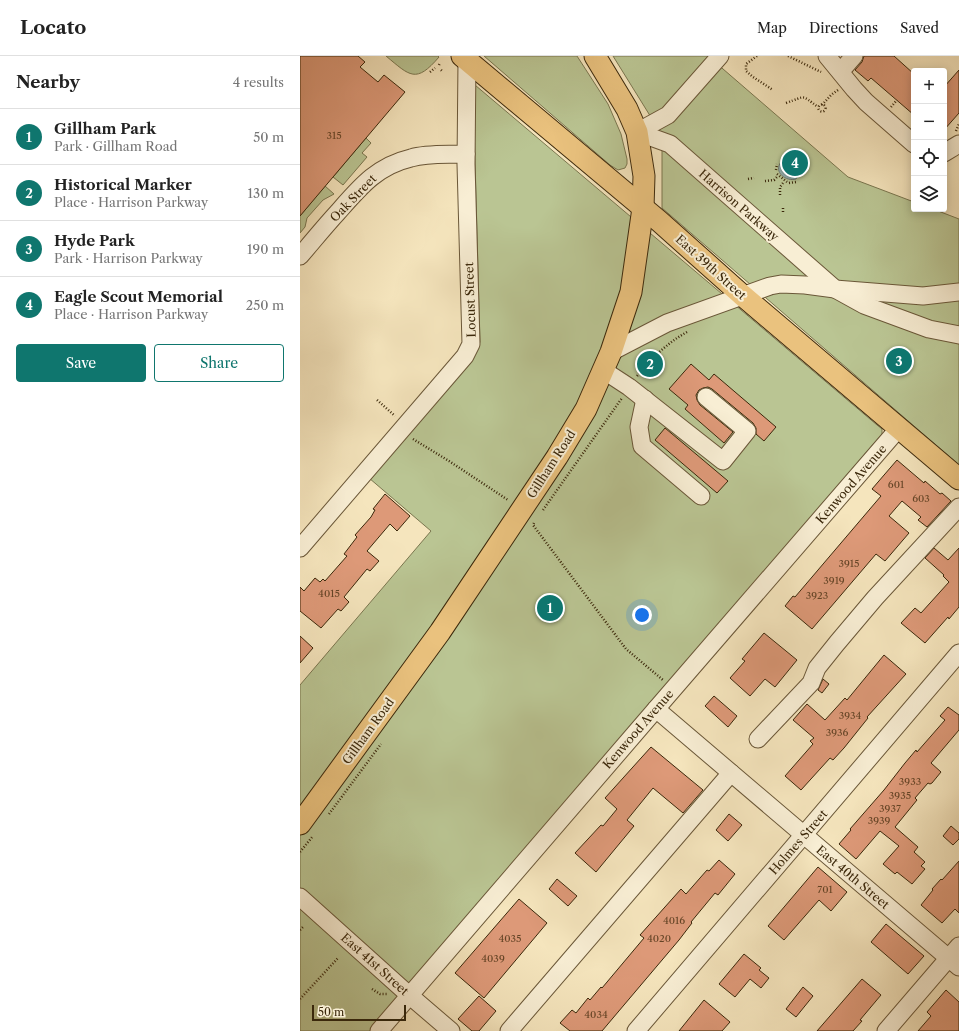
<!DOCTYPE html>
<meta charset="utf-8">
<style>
:root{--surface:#fff;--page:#f2f2f2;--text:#222;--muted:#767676;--line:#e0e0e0;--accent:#0f766e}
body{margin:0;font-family:"Libre Caslon Text",serif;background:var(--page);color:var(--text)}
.controls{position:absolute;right:12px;top:12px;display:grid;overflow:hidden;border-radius:4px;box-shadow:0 2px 10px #0003}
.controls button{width:36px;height:36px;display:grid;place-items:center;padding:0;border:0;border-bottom:1px solid var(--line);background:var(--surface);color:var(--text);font:20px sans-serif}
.scale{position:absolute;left:12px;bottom:10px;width:94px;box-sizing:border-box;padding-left:4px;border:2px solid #3b280b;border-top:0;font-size:11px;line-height:14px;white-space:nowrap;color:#3b280b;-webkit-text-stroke:3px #f8eed4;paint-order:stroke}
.you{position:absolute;left:342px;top:559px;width:14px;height:14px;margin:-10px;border:3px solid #fff;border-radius:50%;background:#1a73e8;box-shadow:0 0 0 6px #1a73e833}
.badge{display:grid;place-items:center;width:26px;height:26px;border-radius:50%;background:var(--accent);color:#fff;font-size:13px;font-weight:700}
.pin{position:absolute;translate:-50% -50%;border:2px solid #fff;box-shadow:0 1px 4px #0006}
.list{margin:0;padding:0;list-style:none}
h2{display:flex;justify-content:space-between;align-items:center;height:52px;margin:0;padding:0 16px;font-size:17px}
h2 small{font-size:13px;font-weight:400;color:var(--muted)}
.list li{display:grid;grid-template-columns:26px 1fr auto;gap:12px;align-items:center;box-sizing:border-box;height:56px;padding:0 16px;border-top:1px solid var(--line)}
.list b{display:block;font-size:15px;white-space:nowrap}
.list p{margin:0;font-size:13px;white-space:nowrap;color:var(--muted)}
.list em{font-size:13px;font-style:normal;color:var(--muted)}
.actions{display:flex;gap:8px;padding:12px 16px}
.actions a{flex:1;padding:9px 0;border:1px solid var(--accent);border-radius:4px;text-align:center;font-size:14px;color:var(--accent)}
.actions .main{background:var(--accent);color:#fff}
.icon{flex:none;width:22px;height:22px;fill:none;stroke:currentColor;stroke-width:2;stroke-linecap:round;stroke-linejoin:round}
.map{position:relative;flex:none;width:659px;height:975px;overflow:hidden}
header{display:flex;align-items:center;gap:24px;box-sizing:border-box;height:56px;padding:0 20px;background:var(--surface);border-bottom:1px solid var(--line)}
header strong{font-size:19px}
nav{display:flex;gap:22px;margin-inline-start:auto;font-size:14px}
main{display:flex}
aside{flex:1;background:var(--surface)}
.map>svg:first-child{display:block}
.green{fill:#bac593;stroke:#7a764f}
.water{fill:#a0bdbb;stroke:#788175}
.building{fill:#dd9978;stroke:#3b280b}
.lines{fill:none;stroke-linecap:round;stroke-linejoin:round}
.minor-casing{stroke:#6a5738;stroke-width:19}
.major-casing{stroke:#3b280b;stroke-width:23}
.path{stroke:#3b280b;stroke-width:2.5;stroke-dasharray:1 2;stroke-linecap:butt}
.minor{stroke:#f8eed4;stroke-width:17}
.major{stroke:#eac27e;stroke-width:21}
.labels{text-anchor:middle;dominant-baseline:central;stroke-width:4;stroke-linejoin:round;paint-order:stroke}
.number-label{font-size:10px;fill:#644426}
.street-label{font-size:12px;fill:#3b280b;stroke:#f8eed4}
</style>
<header>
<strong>Locato</strong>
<nav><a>Map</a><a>Directions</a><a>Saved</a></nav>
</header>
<main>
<aside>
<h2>Nearby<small>4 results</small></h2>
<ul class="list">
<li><span class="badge">1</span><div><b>Gillham Park</b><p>Park · Gillham Road</p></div><em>50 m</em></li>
<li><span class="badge">2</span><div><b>Historical Marker</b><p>Place · Harrison Parkway</p></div><em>130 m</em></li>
<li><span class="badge">3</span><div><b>Hyde Park</b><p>Park · Harrison Parkway</p></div><em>190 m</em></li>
<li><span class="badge">4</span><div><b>Eagle Scout Memorial</b><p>Place · Harrison Parkway</p></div><em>250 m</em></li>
</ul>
<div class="actions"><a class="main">Save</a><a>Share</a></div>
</aside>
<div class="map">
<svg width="659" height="975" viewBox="0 0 659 975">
<rect width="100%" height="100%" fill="#f5e5bd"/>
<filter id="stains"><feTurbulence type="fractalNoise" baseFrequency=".005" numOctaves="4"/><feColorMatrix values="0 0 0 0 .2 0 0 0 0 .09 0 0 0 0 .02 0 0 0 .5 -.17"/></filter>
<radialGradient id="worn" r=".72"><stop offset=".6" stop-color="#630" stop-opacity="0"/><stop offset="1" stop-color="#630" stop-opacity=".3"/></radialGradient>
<!-- green -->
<g class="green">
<path d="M86 0H138L139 1C116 28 110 20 86 0Z"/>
<polygon points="184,0 277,0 308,48 321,78 327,103 327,108 325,112 318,114 310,109"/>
<polygon points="313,0 408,0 548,121 614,146 614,153 633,153 659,163 659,409 362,152 362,79"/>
<polygon points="175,29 577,369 582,373 582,378 71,975 0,975 0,629 131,475 69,422 173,301 180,286 173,30"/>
<polygon points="66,82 71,87 62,97 67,101 43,129 33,121"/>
<polygon points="25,130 34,138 23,144 7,162 5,171 0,177 0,160"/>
</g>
<!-- water -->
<path class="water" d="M481 106 485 108C484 115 488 121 496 118L498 119 496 123C486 126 473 116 481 106Z"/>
<!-- building -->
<g class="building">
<polygon points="0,0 58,0 65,6 60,11 78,26 84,19 105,36 0,160"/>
<polygon points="564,0 594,0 614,18 614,59 571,22 568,25 555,14 562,6"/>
<polygon points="659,14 659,57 644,74 644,31"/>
<polygon points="391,308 409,324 414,318 476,371 464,385 456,378 456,372 453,367 412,333 408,331 403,332 399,334 396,339 397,344 400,349 433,376 424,387 385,353 388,349 369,333"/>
<polygon points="365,372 428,425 417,437 355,384"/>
<polygon points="597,404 624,427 625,425 640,438 642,437 651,445 627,471 618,464 621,461 602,445 589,460 609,477 585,505 576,498 512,573 485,550 493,540 495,541 581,440 572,433"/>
<polygon points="85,438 110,460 97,475 90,468 67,495 79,505 70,515 67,513 44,541 49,546 41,555 38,553 21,572 0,555 0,531 4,535 15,522 20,526 23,523 25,525 47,500 44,498 57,481 55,479 71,461 75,454 73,453"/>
<polygon points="634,492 648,504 659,492 659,551 649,563 648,561 625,587 601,567 615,552 621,557 649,526 643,520 644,519 625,502"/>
<polygon points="464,577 497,604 475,631 465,623 450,640 430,622 445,605 442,603"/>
<polygon points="0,580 13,592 0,607"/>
<polygon points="584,599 606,618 567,661 568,662 544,692 533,704 530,702 501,734 485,720 513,688 510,685 514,682 493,664 507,648 525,664 545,642 547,644"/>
<polygon points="523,623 529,628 522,637 518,634"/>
<polygon points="414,640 437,660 428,671 405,650"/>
<polygon points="648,651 659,659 659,674 631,707 641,716 632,727 630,728 628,727 615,742 617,744 595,771 618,791 614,796 625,806 621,810 625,813 612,828 597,816 595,818 583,808 599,790 580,775 556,803 539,788 551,774 550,773 584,734 605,707 616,694 617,696 645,664 640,660"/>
<polygon points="351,691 403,734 383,757 353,732 327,764 334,770 296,816 275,797 301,769 303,770 317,753 305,742"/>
<polygon points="429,758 442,769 428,785 416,774"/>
<polygon points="651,770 659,777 659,783 653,789 643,780"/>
<polygon points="419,804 435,818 418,839 415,837 391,866 392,867 379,884 302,975 270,975 260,967 272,954 276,957 288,942 290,944 301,931 302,932 344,882 340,879 381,833 386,838 407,814 409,815"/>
<polygon points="659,805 659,857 655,853 642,867 621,849 633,834 632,833 641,823 642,824"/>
<polygon points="518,811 547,836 531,855 519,844 484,884 468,870"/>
<polygon points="257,823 277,840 268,850 249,833"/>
<polygon points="219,843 247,867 184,942 155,917"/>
<polygon points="586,868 624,900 608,918 571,886"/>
<polygon points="444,898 461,912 459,914 469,922 461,932 450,923 435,941 419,928"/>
<polygon points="562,923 581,939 560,964 562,965 553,975 517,975"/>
<polygon points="503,931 513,940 496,961 486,953"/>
<polygon points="646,934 659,946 659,975 618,975 631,960 627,956"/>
<polygon points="179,940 196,955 179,975 172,975 158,963"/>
<polygon points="404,944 430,966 422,975 379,975"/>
</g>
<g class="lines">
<defs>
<g id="minor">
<polyline points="527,0 554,33 566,46 614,88"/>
<polyline points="541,15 554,0"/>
<polyline points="337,76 370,88 535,233 564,249 629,273 659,279"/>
<polyline points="337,76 368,59 420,0"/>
<polyline points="644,97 659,88"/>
<path d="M0 200C13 185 25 170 38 156 60 131 77 110 111 102 128 97 147 99 166 98"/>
<polyline points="311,296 367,267 470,230 481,228 505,229 535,233 623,240 659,236"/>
<polyline points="303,314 329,331 423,405 447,375 406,341"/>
<polyline points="345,343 339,371 342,390 401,440"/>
<polyline points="0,492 165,300 171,288 166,108 167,4"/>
<polyline points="356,653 659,911"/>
<polyline points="458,683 511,627 517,612 537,587 575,542 659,451"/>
<polyline points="0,841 109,939 151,975"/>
<polyline points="79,975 356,653 599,372"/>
<polyline points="209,975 431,717"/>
<polyline points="336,975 659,597"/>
<polyline points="586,975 659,890"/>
</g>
<g id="major">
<polyline points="162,0 359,165 442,239 659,423"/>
<polyline points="0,768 140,576 257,401 286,353 311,296 331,236 343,152 344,120 337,76 327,53 295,0"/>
</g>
</defs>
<!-- minor casing -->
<use href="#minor" class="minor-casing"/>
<!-- major casing -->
<use href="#major" class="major-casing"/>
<!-- path -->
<g class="path">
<polyline points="457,0 446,8 446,15 453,21 473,34"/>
<polyline points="488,0 521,16"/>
<polyline points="139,9 140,7"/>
<polyline points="141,14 142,15"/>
<polyline points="130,16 135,12"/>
<path d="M486 47C507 40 500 38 518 51"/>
<circle cx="522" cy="52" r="3.5"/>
<polyline points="522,49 531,39 538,34"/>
<polyline points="591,51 597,44"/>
<polyline points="656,75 659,68"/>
<polyline points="476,114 477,108"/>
<polyline points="477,118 487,126"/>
<polyline points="448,123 454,122"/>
<polyline points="465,125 474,124 477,121"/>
<polyline points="489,127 496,126"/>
<polyline points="480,139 480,131 483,127"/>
<polyline points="483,156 483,150"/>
<path d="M337 320C352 302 367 287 387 276"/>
<polyline points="77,344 95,360"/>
<polyline points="113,383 149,405 208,444"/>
<polyline points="243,454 322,342"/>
<polyline points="234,467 233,469 326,593 363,624"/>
<polyline points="29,758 81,688"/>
<polyline points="0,796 13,780"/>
<polyline points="0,874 3,871"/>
<polyline points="72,933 80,938 88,938"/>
<polyline points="0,943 38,902"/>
</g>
<!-- minor -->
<use href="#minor" class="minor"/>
<!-- major -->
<use href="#major" class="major"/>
</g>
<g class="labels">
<!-- number labels -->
<g class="number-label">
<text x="34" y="79">315</text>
<text x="596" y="428">601</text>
<text x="621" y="442">603</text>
<text x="549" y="507">3915</text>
<text x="534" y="524">3919</text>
<text x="29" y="537">4015</text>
<text x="517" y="539">3923</text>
<text x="550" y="659">3934</text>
<text x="537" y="676">3936</text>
<text x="610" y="725">3933</text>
<text x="600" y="739">3935</text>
<text x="590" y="752">3937</text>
<text x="579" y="764">3939</text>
<text x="525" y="833">701</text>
<text x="374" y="864">4016</text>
<text x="210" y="882">4035</text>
<text x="359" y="882">4020</text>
<text x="193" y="902">4039</text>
<text x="296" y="958">4034</text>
</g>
<!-- street labels -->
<g class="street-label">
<text transform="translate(53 142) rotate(-46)">Oak Street</text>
<text transform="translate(439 149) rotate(41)">Harrison Parkway</text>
<text transform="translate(411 211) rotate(42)">East 39th Street</text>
<text transform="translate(170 244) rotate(-92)">Locust Street</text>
<text transform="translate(251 408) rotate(-57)">Gillham Road</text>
<text transform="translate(551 428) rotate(-49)">Kenwood Avenue</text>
<text transform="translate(338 673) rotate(-49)">Kenwood Avenue</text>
<text transform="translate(68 675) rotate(-54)">Gillham Road</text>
<text transform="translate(498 786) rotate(-49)">Holmes Street</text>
<text transform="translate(553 821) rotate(40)">East 40th Street</text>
<text transform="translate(75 908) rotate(42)">East 41st Street</text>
</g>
</g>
<rect width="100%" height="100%" filter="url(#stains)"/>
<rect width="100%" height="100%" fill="url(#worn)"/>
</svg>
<div class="controls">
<button>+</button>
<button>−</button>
<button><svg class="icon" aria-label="locate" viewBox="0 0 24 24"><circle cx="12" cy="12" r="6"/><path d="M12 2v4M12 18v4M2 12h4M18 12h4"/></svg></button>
<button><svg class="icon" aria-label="layers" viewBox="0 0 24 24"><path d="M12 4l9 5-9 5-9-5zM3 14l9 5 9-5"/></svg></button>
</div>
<div class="scale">50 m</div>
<div class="you"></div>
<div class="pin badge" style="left:250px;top:552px">1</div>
<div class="pin badge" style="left:350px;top:308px">2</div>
<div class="pin badge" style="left:599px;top:305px">3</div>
<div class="pin badge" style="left:495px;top:107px">4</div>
</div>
</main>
